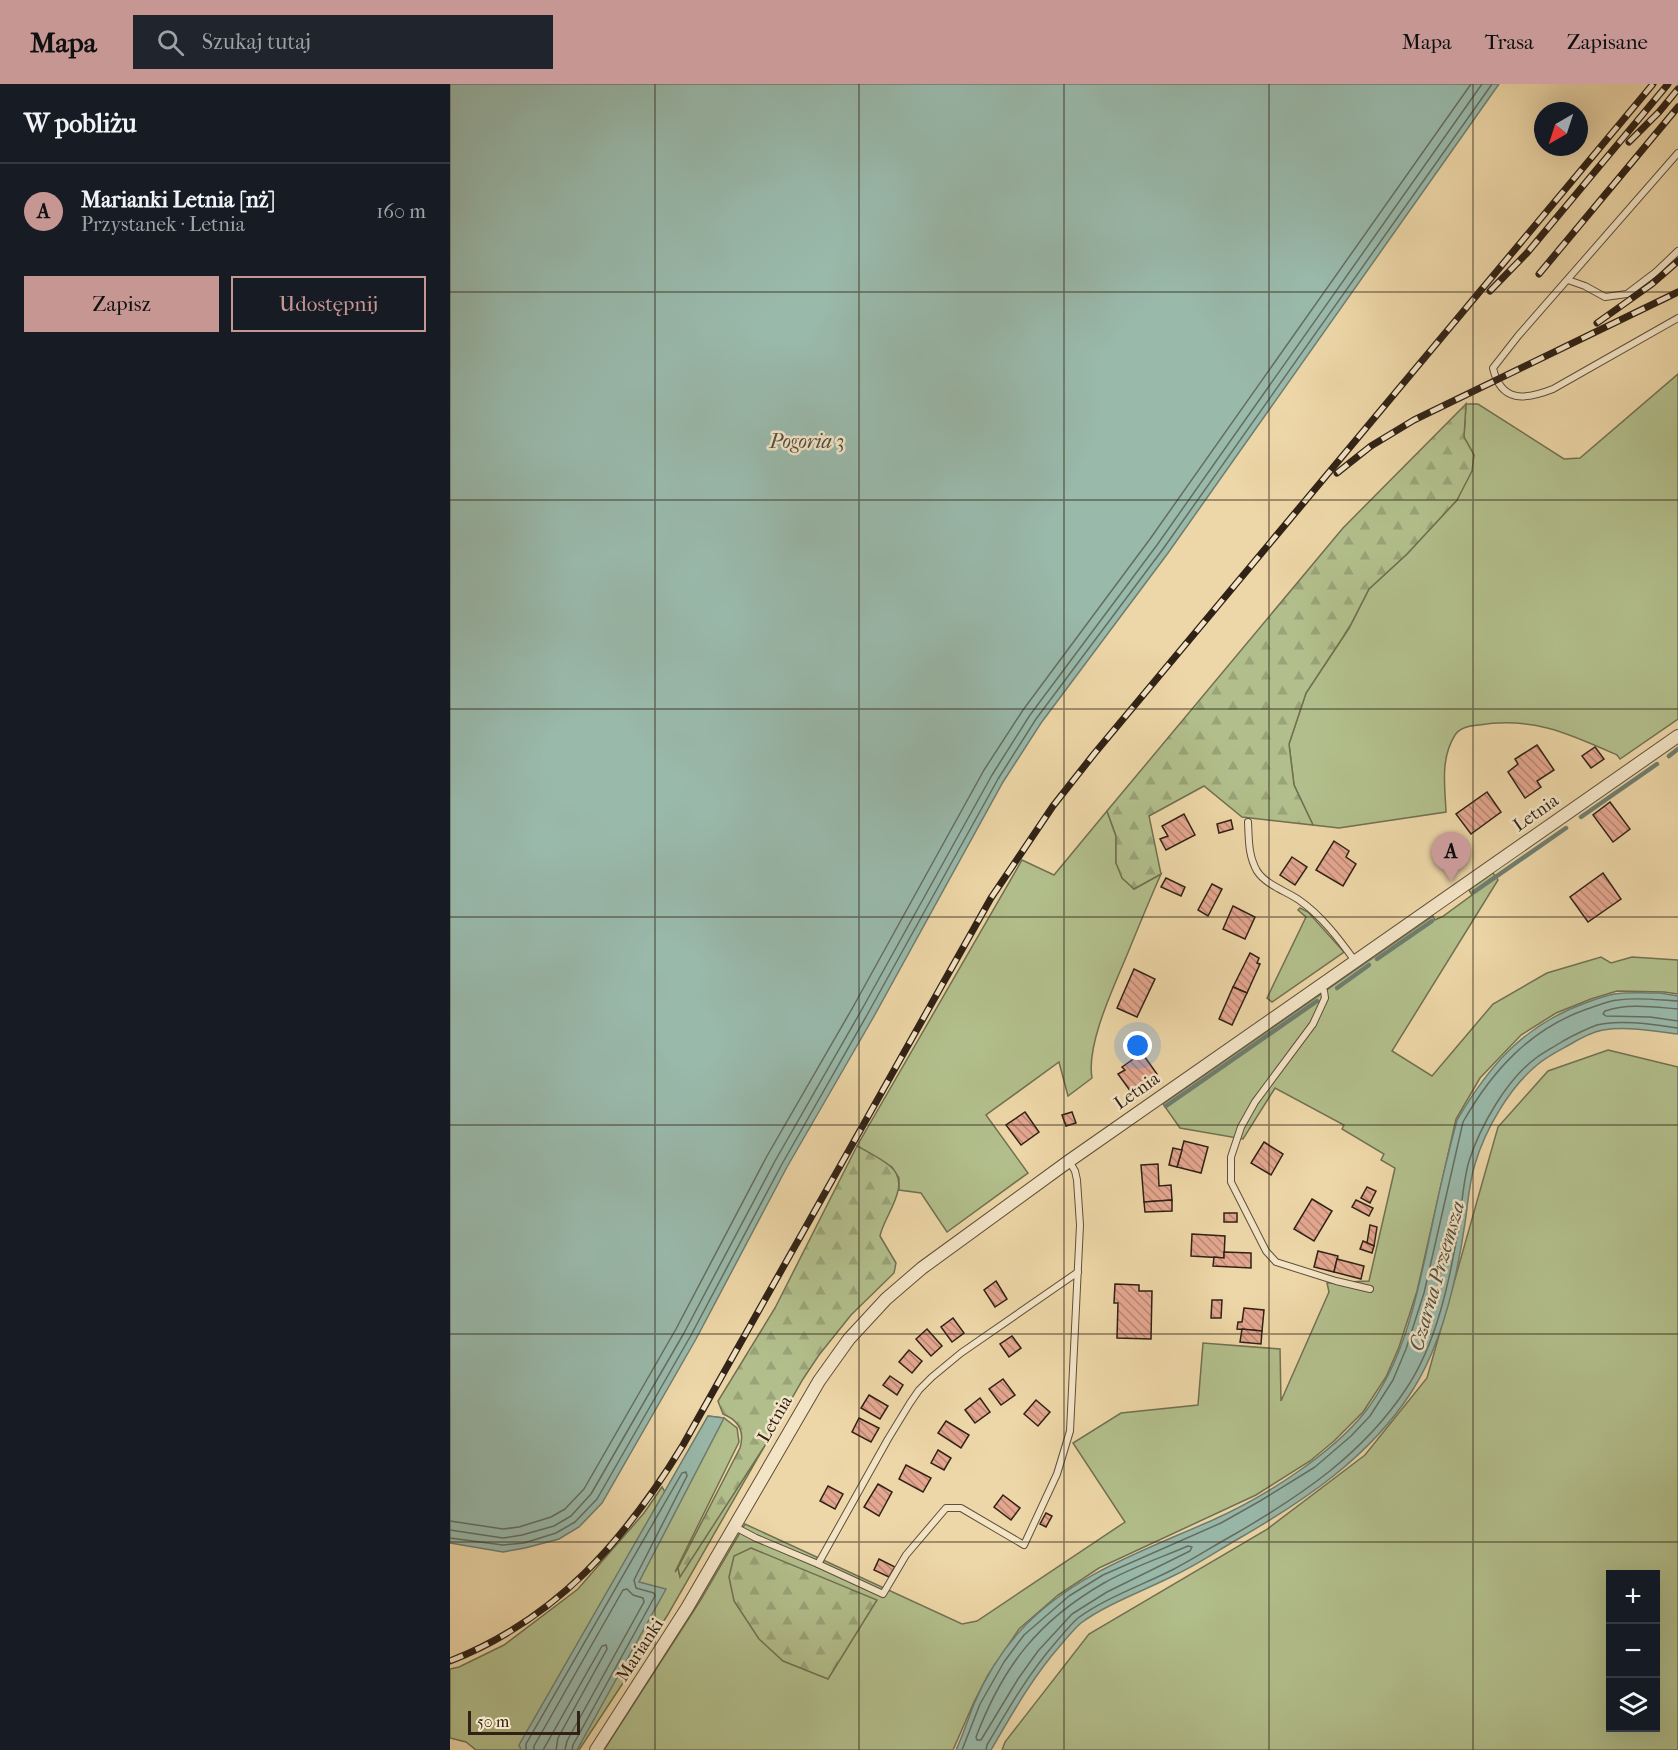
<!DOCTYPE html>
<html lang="pl">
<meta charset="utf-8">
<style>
:root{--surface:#171b24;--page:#20242c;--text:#f1f3f6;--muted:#9ea1a6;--line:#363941;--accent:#c59692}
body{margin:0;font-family:"IM FELL French Canon",serif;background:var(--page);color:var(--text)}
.controls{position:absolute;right:18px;bottom:18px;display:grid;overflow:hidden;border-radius:0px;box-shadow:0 6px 24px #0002}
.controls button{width:54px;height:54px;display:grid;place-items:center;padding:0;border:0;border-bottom:2px solid var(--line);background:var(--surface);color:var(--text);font:30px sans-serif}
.compass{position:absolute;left:1084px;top:18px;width:54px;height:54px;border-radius:50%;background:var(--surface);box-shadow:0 6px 24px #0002;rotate:219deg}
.scale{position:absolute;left:18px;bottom:15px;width:112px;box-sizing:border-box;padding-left:6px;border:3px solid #302216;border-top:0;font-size:16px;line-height:21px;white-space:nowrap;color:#302216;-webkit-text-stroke:4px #f3e4c6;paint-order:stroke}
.you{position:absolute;left:688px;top:962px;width:21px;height:21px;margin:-15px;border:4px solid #fff;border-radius:50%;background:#1a73e8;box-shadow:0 0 0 9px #1a73e833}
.badge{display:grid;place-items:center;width:39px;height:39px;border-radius:50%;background:var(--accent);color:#111;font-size:20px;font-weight:700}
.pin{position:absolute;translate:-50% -50px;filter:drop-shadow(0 2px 3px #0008)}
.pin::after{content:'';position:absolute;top:32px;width:21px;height:18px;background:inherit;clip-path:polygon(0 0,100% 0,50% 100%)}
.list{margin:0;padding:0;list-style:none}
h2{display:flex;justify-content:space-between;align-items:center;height:78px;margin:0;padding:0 24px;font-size:26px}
h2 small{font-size:20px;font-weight:400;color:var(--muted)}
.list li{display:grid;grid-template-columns:39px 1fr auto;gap:18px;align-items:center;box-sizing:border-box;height:96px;padding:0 24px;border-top:2px solid var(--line)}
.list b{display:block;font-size:22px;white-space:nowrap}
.list p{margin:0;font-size:20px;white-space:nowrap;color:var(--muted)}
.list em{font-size:20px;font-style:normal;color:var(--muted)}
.actions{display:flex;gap:12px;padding:18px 24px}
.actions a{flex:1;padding:14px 0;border:2px solid var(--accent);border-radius:0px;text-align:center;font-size:21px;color:var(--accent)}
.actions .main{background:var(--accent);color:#111}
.icon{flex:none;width:33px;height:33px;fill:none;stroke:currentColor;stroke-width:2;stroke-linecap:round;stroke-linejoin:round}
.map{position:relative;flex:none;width:1228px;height:1666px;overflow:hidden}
header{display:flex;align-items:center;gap:36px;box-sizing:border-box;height:84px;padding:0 30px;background:var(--accent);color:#111}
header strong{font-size:28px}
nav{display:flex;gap:33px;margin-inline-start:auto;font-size:21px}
.search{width:420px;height:54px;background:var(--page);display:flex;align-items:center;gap:15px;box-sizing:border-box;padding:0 21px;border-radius:0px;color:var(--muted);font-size:22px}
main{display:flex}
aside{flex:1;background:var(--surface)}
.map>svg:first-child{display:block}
.grass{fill:#b2bf8c;stroke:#717051;stroke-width:1.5;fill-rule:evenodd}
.forest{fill:url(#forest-firs);stroke:#717051;stroke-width:1.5}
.water{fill:#99b9ab;stroke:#6f7d6f;stroke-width:1.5}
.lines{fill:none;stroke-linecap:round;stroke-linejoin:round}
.shore{stroke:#646e60;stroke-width:1.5}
.stream{stroke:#6f7d6f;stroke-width:4.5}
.building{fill:url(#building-back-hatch);stroke:#302216;stroke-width:1.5}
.service-casing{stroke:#5f4f3a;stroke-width:8}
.minor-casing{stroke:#5f4f3a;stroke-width:14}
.service{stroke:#f3e4c6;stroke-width:6}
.minor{stroke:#f3e4c6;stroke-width:12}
.rail-casing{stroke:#302216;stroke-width:7}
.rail{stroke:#f3e4c6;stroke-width:4.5;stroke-dasharray:14;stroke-linecap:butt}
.grid{fill:none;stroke:#302216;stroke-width:1.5;stroke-opacity:0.55}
.labels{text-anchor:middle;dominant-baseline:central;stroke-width:5;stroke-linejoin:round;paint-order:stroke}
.street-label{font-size:18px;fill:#302216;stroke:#f3e4c6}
.water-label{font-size:20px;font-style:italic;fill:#504f43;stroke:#f3e4c6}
</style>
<header>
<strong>Mapa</strong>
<div class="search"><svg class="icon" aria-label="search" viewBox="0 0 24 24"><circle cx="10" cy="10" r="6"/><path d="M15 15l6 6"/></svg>Szukaj tutaj</div>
<nav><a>Mapa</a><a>Trasa</a><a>Zapisane</a></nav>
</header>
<main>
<aside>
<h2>W pobliżu<small></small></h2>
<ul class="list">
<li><span class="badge">A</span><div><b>Marianki Letnia [nż]</b><p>Przystanek · Letnia</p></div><em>160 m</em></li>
</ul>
<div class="actions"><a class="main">Zapisz</a><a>Udostępnij</a></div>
</aside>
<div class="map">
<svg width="1228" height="1666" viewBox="0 0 1228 1666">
<defs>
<pattern id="forest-firs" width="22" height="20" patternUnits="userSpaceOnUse" patternTransform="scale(1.5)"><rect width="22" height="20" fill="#b2bf8c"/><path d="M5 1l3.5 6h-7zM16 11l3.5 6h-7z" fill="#99a478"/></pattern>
<pattern id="building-back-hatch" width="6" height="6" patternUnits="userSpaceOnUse" patternTransform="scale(1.5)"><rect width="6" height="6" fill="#e4a68f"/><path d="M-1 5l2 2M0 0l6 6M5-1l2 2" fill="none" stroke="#b98774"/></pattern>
</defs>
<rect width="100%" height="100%" fill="#edd6a7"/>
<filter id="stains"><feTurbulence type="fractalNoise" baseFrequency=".00333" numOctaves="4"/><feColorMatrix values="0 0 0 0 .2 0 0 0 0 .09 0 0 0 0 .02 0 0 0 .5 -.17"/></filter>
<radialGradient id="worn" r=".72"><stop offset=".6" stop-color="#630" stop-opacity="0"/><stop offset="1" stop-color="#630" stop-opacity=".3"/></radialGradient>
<!-- grass -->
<g class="grass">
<path d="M1228 290V635L1170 675 1167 671C1120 650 1082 632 1029 641 1020 642 1010 643 1005 651 990 675 995 702 996 728L889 744 863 741 844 701 839 660 856 609 899 544 919 505 957 470 1007 416 1024 371 1014 353 1016 320H1028L1114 375 1130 374Z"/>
<path d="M657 727 666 752V779L684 805 711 790C699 817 688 844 677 871 664 902 636 961 642 994L618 1012 609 978 536 1031 578 1089 497 1148 471 1109 449 1106V1094L442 1083 407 1062 572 776 604 791Z"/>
<polygon points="1043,789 1048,796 942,967 982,992 1043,920 1097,889 1151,873 1161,879 1182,873 1228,876 1228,910 1214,908 1167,907 1141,915 1106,929 1071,951 1030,994 1006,1035 967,1207 949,1263 936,1293 913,1328 884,1357 860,1377 806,1411 649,1484 608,1511 569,1545 538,1591 524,1618 503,1666 154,1666 250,1517 295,1440 512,1540 527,1537 675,1438 623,1359 671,1329 748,1321 753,1259 830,1265 831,1317 879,1208 877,1199 919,1197 945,1084 931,1076 934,1070 892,1045 894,1041 825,1004 793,1055 730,1044 713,1020 983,832 985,836 991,833 992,833 1022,811 1019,806"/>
<polygon points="850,824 858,828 894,868 822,918 817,914 856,833 848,826"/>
<path d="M1158 966 1228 983V1666H552L555 1658 639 1550 816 1446 915 1371 977 1294 1048 1043 1098 987ZM1160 1490H1206V1644H1160Z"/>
<polygon points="258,1332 274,1334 287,1344 289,1358 225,1488 228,1484 230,1492 314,1363 217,1532 129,1666 26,1666 16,1658 0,1654 0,1585 9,1583 54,1561 128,1505 194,1429 212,1403 215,1408"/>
</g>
<!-- forest -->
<g class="forest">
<polygon points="1016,320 1014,353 1024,371 1022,387 1007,416 957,470 919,505 899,544 856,609 839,660 844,701 863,741 792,733 754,702 699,732 711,790 684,805 672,794 666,779 666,752 657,727 893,444"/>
<path d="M407 1062C418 1068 430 1074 440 1082 463 1101 434 1131 430 1152L446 1179 444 1189 401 1231 369 1271 353 1295 314 1363 230 1493 228 1484 290 1364C295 1347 288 1336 273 1330L268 1317 325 1224Z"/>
<polygon points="301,1464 427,1516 378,1595 333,1577 309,1555 284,1517 279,1493 284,1472"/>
</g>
<!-- water -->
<g class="water">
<polygon points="0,0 1049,0 718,469 591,639 553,698 423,934 337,1083 246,1255 152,1419 129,1443 109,1455 75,1464 53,1468 0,1459"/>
<path d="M1210 909 1228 912V950C1204 947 1178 942 1153 946 1142 948 1129 955 1119 961 1108 967 1096 973 1087 981 1059 1004 1035 1046 1025 1080 1019 1099 1018 1119 1015 1139 1007 1194 993 1259 962 1307 920 1373 854 1417 788 1455 767 1467 748 1480 727 1490 698 1505 656 1520 631 1539 623 1546 616 1555 609 1563 582 1594 562 1630 541 1666H506C513 1651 518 1635 524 1620 535 1594 551 1568 570 1547 622 1490 696 1466 765 1435 814 1413 882 1370 915 1328 957 1274 969 1202 983 1137 990 1103 998 1070 1007 1036 1040 980 1075 940 1138 918 1146 915 1155 912 1164 910 1179 908 1195 909 1210 909Z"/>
<polygon points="258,1332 274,1334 189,1498 216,1505 127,1666 71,1666 69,1661"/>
</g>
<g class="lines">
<!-- shore -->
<g class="shore">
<path d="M1228 925C1204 923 1178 919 1155 927L1153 930 1156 932 1200 933 1228 937"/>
<polygon points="993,1159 996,1159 998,1162 992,1188 989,1190 986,1187"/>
<polyline points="0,1437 53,1445 69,1443 101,1433 115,1425 134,1405 226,1245 317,1072 403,923 534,686 573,626 700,455 1021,0"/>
<polyline points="0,1446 53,1454 72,1451 104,1442 121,1432 141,1410 234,1249 325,1077 411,927 542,691 580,631 707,461 1032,0"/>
<polyline points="0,1454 53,1461 74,1459 106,1449 125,1438 147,1415 240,1253 332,1080 417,931 548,695 586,635 713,465 1042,0"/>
<path d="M738 1462 742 1463 740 1467 657 1508 622 1530 588 1567 568 1595 531 1656H527L526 1653C553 1582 588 1537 654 1499 680 1484 710 1474 738 1462Z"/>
<polyline points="76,1666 76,1660 232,1389 236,1388 237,1392 184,1496 186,1504 204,1509 205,1512 123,1661 122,1666"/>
<polyline points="84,1666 84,1662 173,1506 177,1505 183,1511 193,1514 194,1518 117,1657 115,1666"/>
<polyline points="93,1666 152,1562 156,1561 157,1565 108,1654 106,1666"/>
<path d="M512 1666 530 1620 554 1578 574 1551 619 1512 653 1491 771 1439 810 1417 865 1383 901 1352 920 1332 943 1296 956 1265 974 1209 1013 1038C1042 987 1080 945 1137 925 1147 922 1157 917 1168 916 1188 913 1208 916 1228 917"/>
<path d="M536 1666 537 1661C558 1625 579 1589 606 1558 613 1550 620 1541 628 1534 657 1513 693 1501 724 1485 745 1474 765 1461 785 1450 852 1411 913 1370 956 1305 987 1259 1000 1195 1009 1141 1012 1120 1013 1098 1019 1077 1030 1043 1056 996 1086 974 1094 968 1104 963 1113 957 1124 951 1136 945 1147 941 1169 935 1206 941 1228 944"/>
</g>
<!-- stream -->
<g class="stream">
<polyline points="1219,672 1228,665"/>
<polyline points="1131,733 1207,680"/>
<polyline points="1024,808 1116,744"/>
<polyline points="927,875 982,837"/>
<polyline points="887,904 919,881"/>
<polyline points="716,1022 867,917"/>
</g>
</g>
<!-- building -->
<g class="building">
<polygon points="1087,661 1104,686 1087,697 1091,703 1075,714 1058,688 1068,680 1065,675"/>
<polygon points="1145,663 1154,675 1141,684 1132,672"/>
<polygon points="1037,708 1051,728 1021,750 1006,730"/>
<polygon points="1160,718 1180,745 1163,758 1143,731"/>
<polygon points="734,730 745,751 716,766 710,755 718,752 712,742"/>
<polygon points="781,736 783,745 769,749 767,740"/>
<polygon points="884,757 899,767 896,773 906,780 893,802 866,786"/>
<polygon points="842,773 857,783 845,801 830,791"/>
<polygon points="1153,789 1171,815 1138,838 1120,813"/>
<polygon points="716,794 735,803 731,812 711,803"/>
<polygon points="762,800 772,805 758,832 748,826"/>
<polygon points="783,822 805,833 795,855 773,845"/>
<polygon points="800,869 809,874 807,879 810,880 797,909 783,903"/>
<polygon points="684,885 705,895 687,933 667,924"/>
<polygon points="783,903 797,909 782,941 769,935"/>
<polygon points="692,969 707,990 681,1008 668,990 675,986 672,983"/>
<polygon points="575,1028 589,1048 571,1061 556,1041"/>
<polygon points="622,1028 626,1039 616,1042 612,1031"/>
<polygon points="734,1057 758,1063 751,1089 727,1083"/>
<polygon points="814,1058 833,1070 821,1091 801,1079"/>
<polygon points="723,1064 732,1066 727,1083 719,1081"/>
<polygon points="708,1080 709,1102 721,1101 722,1116 694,1118 691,1081"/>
<polygon points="917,1103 926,1107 920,1119 911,1114"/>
<polygon points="862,1115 882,1127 864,1157 844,1145"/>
<polygon points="722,1116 722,1127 695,1128 694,1118"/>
<polygon points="906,1116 923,1124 919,1132 902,1123"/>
<rect x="774" y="1129" width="13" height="9"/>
<polygon points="920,1141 927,1143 924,1162 917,1159"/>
<polygon points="742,1150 775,1152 774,1174 741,1172"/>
<polygon points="913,1157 924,1162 922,1169 910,1165"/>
<polygon points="868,1167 888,1172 884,1188 864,1183"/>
<polygon points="774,1168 801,1169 801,1184 763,1182 764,1173 774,1174"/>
<polygon points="887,1175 914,1182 911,1195 884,1188"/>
<polygon points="546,1197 557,1215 545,1223 534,1206"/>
<polygon points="665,1200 689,1201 689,1207 702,1207 701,1255 667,1254 668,1219 664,1219"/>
<polygon points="762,1216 772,1216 771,1234 761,1234"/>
<polygon points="794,1224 814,1226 812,1247 787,1245 788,1238 792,1238"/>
<polygon points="503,1234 514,1249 502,1258 491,1243"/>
<polygon points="477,1245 492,1262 481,1272 466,1255"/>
<polygon points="792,1245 812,1247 811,1260 790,1258"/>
<polygon points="562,1252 571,1264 559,1273 550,1260"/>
<polygon points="459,1266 472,1277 462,1289 449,1278"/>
<polygon points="440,1292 453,1301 447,1311 433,1301"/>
<polygon points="553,1295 565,1311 551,1321 539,1305"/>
<polygon points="419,1311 438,1322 430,1335 411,1324"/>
<polygon points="530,1314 540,1328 525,1339 515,1326"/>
<polygon points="586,1316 600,1328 588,1342 574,1330"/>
<polygon points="409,1334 429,1344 421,1358 402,1348"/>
<polygon points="496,1337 519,1351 511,1364 488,1349"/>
<polygon points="488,1366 501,1374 494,1386 481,1379"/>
<polygon points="456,1381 481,1394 473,1408 449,1395"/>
<polygon points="428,1400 442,1408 429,1432 414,1423"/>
<polygon points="378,1402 393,1410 385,1425 370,1417"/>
<polygon points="553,1411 570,1424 561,1436 544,1423"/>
<polygon points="596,1429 602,1432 596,1443 590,1440"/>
<polygon points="429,1475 445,1483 439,1493 424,1486"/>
</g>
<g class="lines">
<defs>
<g id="service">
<path d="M1228 69 1068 252 1043 284C1051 319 1075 316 1103 305L1228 234"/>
<polyline points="1118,196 1135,202 1155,213 1177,210 1206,188 1228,167"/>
<path d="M798 738C799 756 798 771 807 787 816 801 836 807 849 816 871 831 889 855 905 877"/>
<polyline points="871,902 874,907 875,914 863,940 805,1018 791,1043 781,1073 781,1098 816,1167 826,1178 886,1197 920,1205"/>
<polyline points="285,1443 306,1454 368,1480 433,1510 456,1471 496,1424 511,1424 574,1461 607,1390 620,1347 630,1141 627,1096 625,1087 619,1077"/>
<polyline points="368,1480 438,1355 460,1319 469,1306 482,1293 511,1269 628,1188"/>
</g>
<polyline id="minor" points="146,1666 237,1524 369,1297 399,1255 436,1215 472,1184 619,1077 1228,652"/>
</defs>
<!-- service casing -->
<use href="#service" class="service-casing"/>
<!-- minor casing -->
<use href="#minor" class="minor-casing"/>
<!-- service -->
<use href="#service" class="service"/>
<!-- minor -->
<use href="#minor" class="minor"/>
<defs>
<g id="rail">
<polyline points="1179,58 1209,28 1228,5"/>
<polyline points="1089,190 1228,23"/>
<polyline points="1040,207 1077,169 1218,0"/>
<polyline points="1147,239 1202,200 1228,177"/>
<polyline points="887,389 921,362 964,336 1228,208"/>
<path d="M0 1577C107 1535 175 1456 233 1361L541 814 603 722 644 670 1203 0"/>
</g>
</defs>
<!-- rail casing -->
<use href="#rail" class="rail-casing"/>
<!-- rail -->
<use href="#rail" class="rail"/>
</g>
<!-- grid -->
<path class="grid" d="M205 0V1666M409 0V1666M614 0V1666M819 0V1666M1023 0V1666M0 208H1228M0 416H1228M0 625H1228M0 833H1228M0 1041H1228M0 1250H1228M0 1458H1228"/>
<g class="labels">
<!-- street labels -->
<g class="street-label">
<text transform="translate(1086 729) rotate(-35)">Letnia</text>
<text transform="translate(687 1007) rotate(-35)">Letnia</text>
<text transform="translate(325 1335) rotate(-60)">Letnia</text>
<text transform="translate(190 1566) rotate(-57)">Marianki</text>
</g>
<!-- water labels -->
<g class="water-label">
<text x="357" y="357">Pogoria 3</text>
<text transform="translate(987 1192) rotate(-74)">Czarna Przemsza</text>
</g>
</g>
<rect width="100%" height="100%" filter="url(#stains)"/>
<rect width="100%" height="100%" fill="url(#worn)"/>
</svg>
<div class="controls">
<button>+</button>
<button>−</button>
<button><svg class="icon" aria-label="layers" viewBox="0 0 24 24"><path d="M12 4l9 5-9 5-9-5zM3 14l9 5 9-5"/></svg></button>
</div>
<svg class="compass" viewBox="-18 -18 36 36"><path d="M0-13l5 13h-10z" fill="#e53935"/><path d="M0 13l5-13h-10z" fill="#9ea1a6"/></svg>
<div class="scale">50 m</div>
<div class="you"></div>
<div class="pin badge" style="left:1001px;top:798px">A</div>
</div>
</main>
